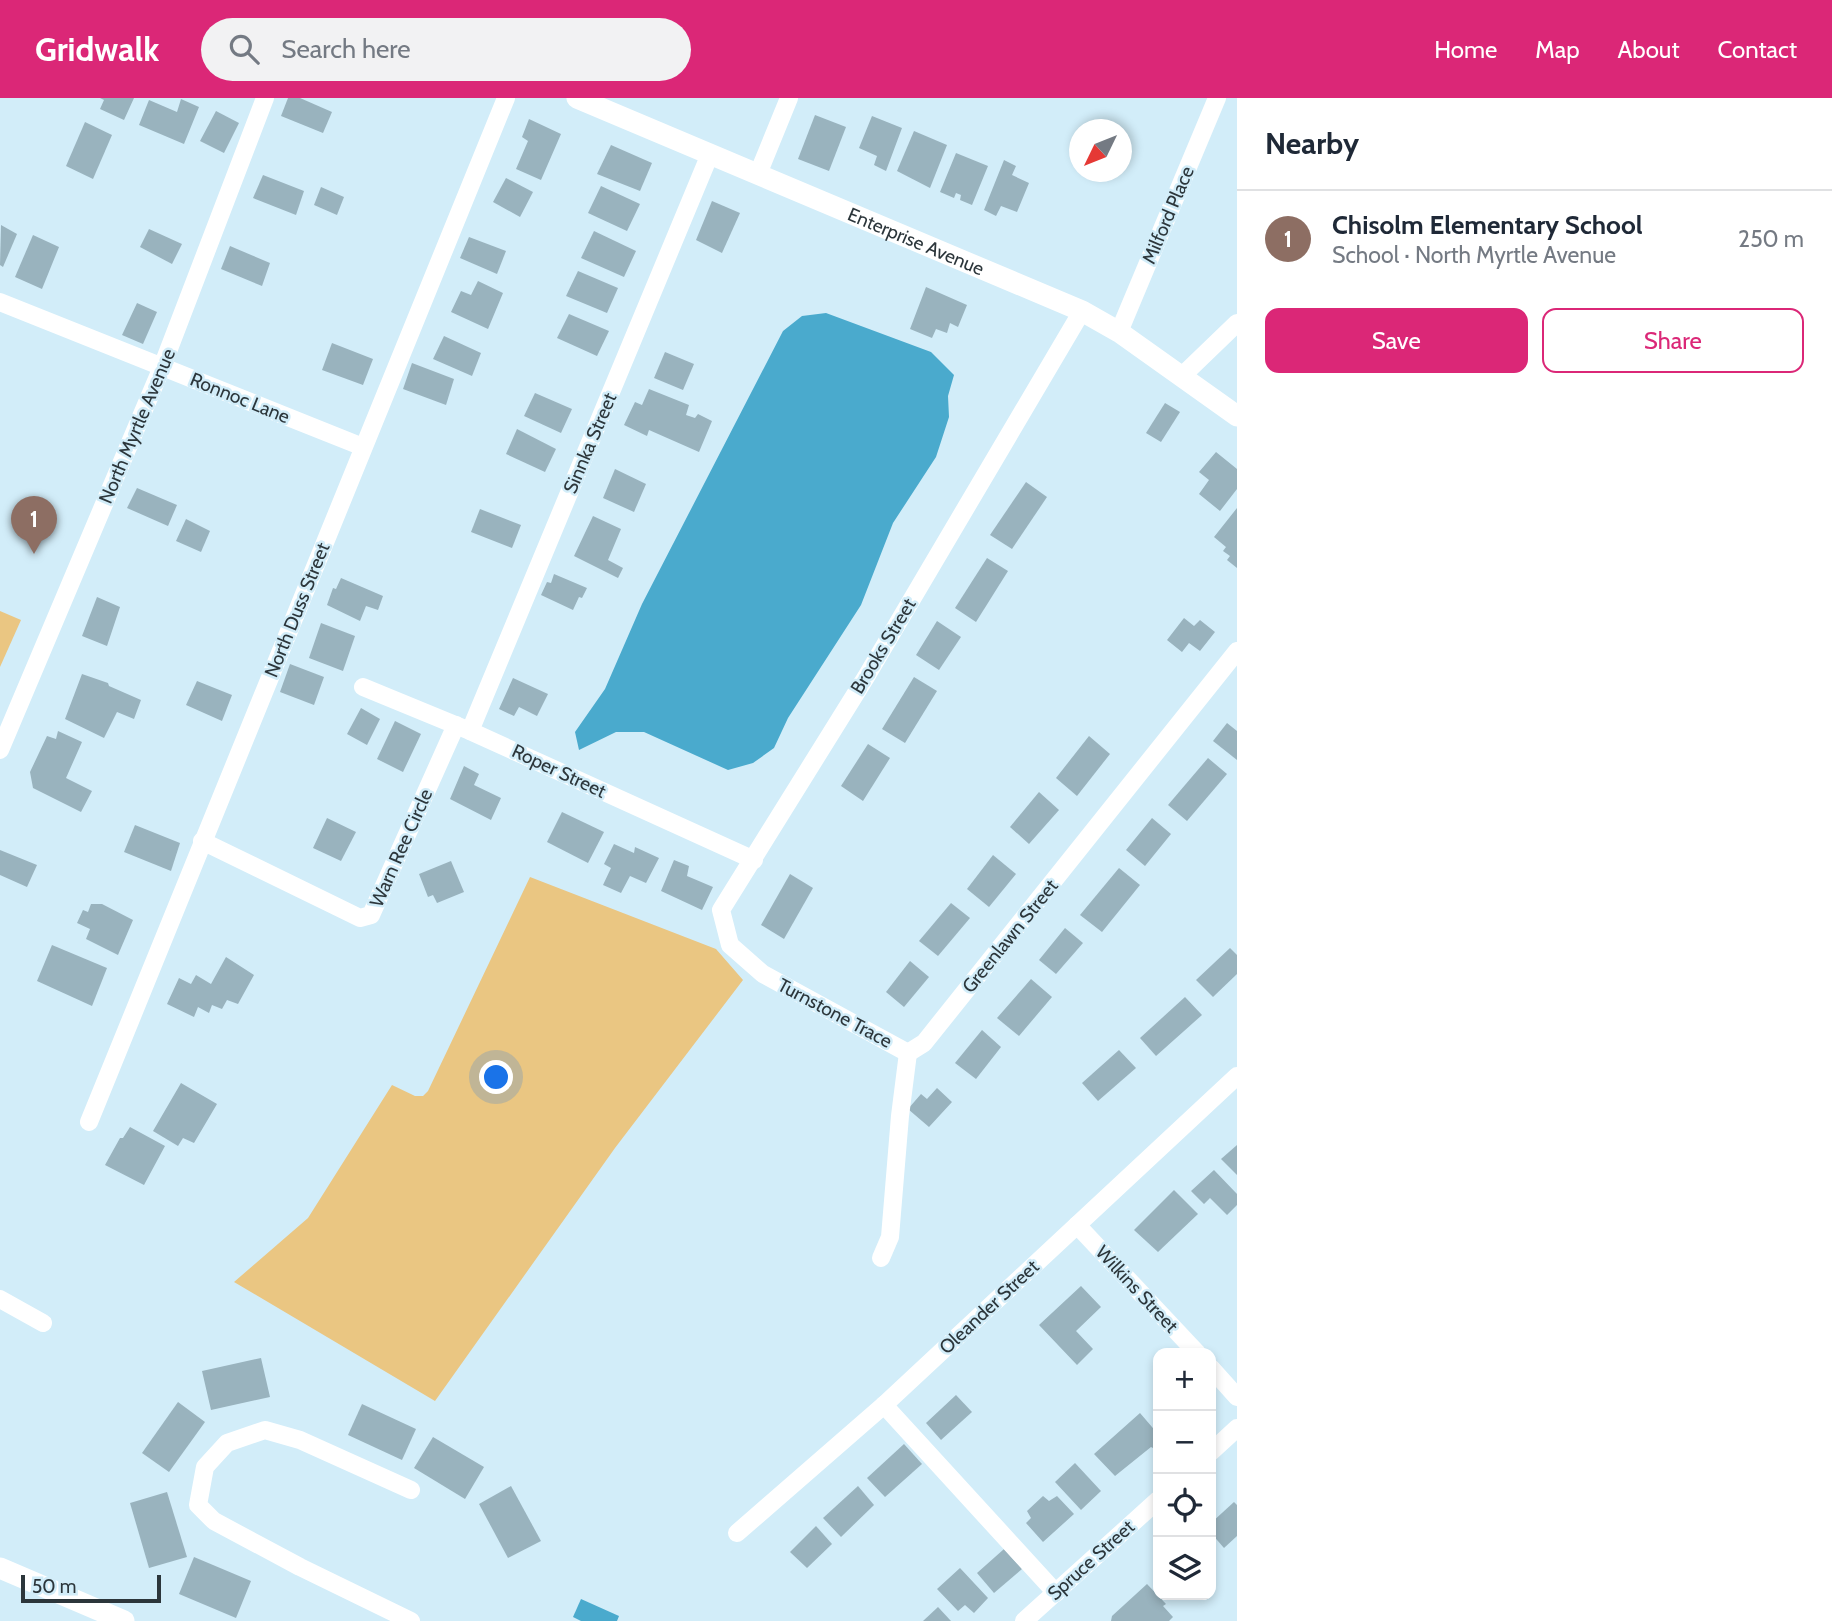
<!DOCTYPE html>
<meta charset="utf-8">
<style>
:root{--surface:#fff;--page:#f2f2f3;--text:#1f2937;--muted:#747a83;--line:#e0e1e3;--accent:#db2777}
body{margin:0;font-family:Cabin,sans-serif;background:var(--page);color:var(--text)}
.controls{position:absolute;right:21px;bottom:21px;display:grid;overflow:hidden;border-radius:14px;box-shadow:0 4px 10px #0003}
.controls button{width:63px;height:63px;display:grid;place-items:center;padding:0;border:0;border-bottom:2px solid var(--line);background:var(--surface);color:var(--text);font:35px sans-serif}
.compass{position:absolute;left:1069px;top:21px;width:63px;height:63px;border-radius:50%;background:var(--surface);box-shadow:0 4px 10px #0003;rotate:227deg}
.scale{position:absolute;left:21px;bottom:18px;width:140px;box-sizing:border-box;padding-left:7px;border:4px solid #2c363b;border-top:0;font-size:19px;line-height:24px;white-space:nowrap;color:#2c363b;-webkit-text-stroke:5px #d2edf9;paint-order:stroke}
.you{position:absolute;left:497px;top:980px;width:24px;height:24px;margin:-18px;border:5px solid #fff;border-radius:50%;background:#1a73e8;box-shadow:0 0 0 10px #1a73e833}
.badge{display:grid;place-items:center;width:46px;height:46px;border-radius:50%;background:var(--accent);color:#fff;font-size:23px;font-weight:700}
.pin{position:absolute;translate:-50% -58px;filter:drop-shadow(0 2px 4px #0008)}
.pin::after{content:'';position:absolute;top:37px;width:24px;height:21px;background:inherit;clip-path:polygon(0 0,100% 0,50% 100%)}
.list{margin:0;padding:0;list-style:none}
h2{display:flex;justify-content:space-between;align-items:center;height:91px;margin:0;padding:0 28px;font-size:30px}
h2 small{font-size:23px;font-weight:400;color:var(--muted)}
.list li{display:grid;grid-template-columns:46px 1fr auto;gap:21px;align-items:center;box-sizing:border-box;height:98px;padding:0 28px;border-top:2px solid var(--line)}
.list b{display:block;font-size:26px;white-space:nowrap}
.list p{margin:0;font-size:23px;white-space:nowrap;color:var(--muted)}
.list em{font-size:23px;font-style:normal;color:var(--muted)}
.actions{display:flex;gap:14px;padding:21px 28px}
.actions a{flex:1;padding:16px 0;border:2px solid var(--accent);border-radius:14px;text-align:center;font-size:24px;color:var(--accent)}
.actions .main{background:var(--accent);color:#fff}
.icon{flex:none;width:38px;height:38px;fill:none;stroke:currentColor;stroke-width:2;stroke-linecap:round;stroke-linejoin:round}
.map{position:relative;flex:none;width:1237px;height:1523px;overflow:hidden}
header{display:flex;align-items:center;gap:42px;box-sizing:border-box;height:98px;padding:0 35px;background:var(--accent);color:#fff}
header strong{font-size:33px}
nav{display:flex;gap:38px;margin-inline-start:auto;font-size:24px}
.search{width:490px;height:63px;background:var(--page);display:flex;align-items:center;gap:18px;box-sizing:border-box;padding:0 24px;border-radius:38px;color:var(--muted);font-size:26px}
main{display:flex}
aside{flex:1;background:var(--surface)}
.map>svg:first-child{display:block}
.green{fill:#eac682}
.water{fill:#4aaacd}
.building{fill:#99b3be}
.lines{fill:none;stroke-linecap:round;stroke-linejoin:round}
.minor{stroke:#fff;stroke-width:18}
.tertiary{stroke:#fff;stroke-width:21}
.labels{text-anchor:middle;dominant-baseline:central;stroke-width:5;stroke-linejoin:round;paint-order:stroke}
.street-label{font-size:19px;fill:#2c363b;stroke:#d2edf9}
</style>
<header>
<strong>Gridwalk</strong>
<div class="search"><svg class="icon" aria-label="search" viewBox="0 0 24 24"><circle cx="10" cy="10" r="6"/><path d="M15 15l6 6"/></svg>Search here</div>
<nav><a>Home</a><a>Map</a><a>About</a><a>Contact</a></nav>
</header>
<main>
<div class="map">
<svg width="1237" height="1523" viewBox="0 0 1237 1523">
<rect width="100%" height="100%" fill="#d2edf9"/>
<!-- green -->
<g class="green">
<polygon points="0,513 21,522 0,569"/>
<polygon points="530,779 716,851 743,882 615,1050 435,1303 234,1184 308,1120 392,987 415,998 423,998 428,993"/>
</g>
<!-- water -->
<g class="water">
<polygon points="826,215 931,254 954,277 948,298 949,319 936,359 893,425 861,507 788,620 774,650 753,665 728,672 644,634 616,634 579,652 575,634 605,591 642,506 783,233 802,218"/>
<polygon points="581,1501 619,1518 617,1523 581,1523 573,1519"/>
</g>
<!-- building -->
<g class="building">
<polygon points="100,0 134,0 124,22 100,11 104,2"/>
<polygon points="288,0 300,0 332,14 323,35 281,18"/>
<polygon points="181,1 199,9 184,46 139,27 149,2 177,14"/>
<polygon points="216,13 239,25 224,55 200,43"/>
<polygon points="815,17 846,29 829,73 798,61"/>
<polygon points="872,18 902,30 886,73 874,67 877,58 859,50"/>
<polygon points="529,21 561,36 541,82 516,71 528,43 522,39"/>
<polygon points="85,24 112,37 93,81 66,68"/>
<polygon points="914,33 947,47 930,90 897,73"/>
<polygon points="611,47 652,65 640,93 597,76"/>
<polygon points="956,55 988,68 972,107 960,102 961,97 956,95 954,100 940,94"/>
<polygon points="1004,62 1016,68 1012,77 1029,85 1017,114 1001,108 996,118 984,112"/>
<polygon points="263,77 304,93 296,117 253,100"/>
<polygon points="506,80 533,94 520,119 493,104"/>
<polygon points="601,88 640,106 627,133 588,115"/>
<polygon points="321,89 344,99 337,117 314,107"/>
<polygon points="712,103 740,115 722,155 696,142"/>
<polygon points="1,127 17,136 3,169 0,167"/>
<polygon points="149,131 182,146 172,166 140,149"/>
<polygon points="594,133 636,153 624,179 581,160"/>
<polygon points="33,137 59,149 42,191 15,179"/>
<polygon points="469,139 506,153 497,176 460,160"/>
<polygon points="230,148 270,165 262,188 221,171"/>
<polygon points="578,173 618,190 607,215 566,198"/>
<polygon points="478,183 503,195 488,231 451,214 461,193 471,197"/>
<polygon points="926,189 967,207 958,229 950,225 947,235 936,231 932,240 910,231"/>
<polygon points="137,205 157,214 143,246 122,237"/>
<polygon points="569,216 609,233 597,258 557,240"/>
<polygon points="444,238 481,255 472,278 433,261"/>
<polygon points="332,245 373,261 363,287 322,272"/>
<polygon points="665,254 694,266 683,292 654,280"/>
<polygon points="412,265 454,281 446,307 403,291"/>
<polygon points="649,291 689,307 686,317 695,320 698,316 712,323 699,354 649,332 647,338 624,327 635,304 642,307"/>
<polygon points="535,295 572,311 561,335 524,318"/>
<polygon points="1165,305 1180,314 1161,344 1146,335"/>
<polygon points="517,331 556,351 545,374 506,356"/>
<polygon points="1216,354 1237,371 1237,391 1220,413 1199,396 1209,382 1199,374"/>
<polygon points="615,371 646,386 634,414 603,400"/>
<polygon points="1026,384 1047,399 1012,451 990,437"/>
<polygon points="137,390 177,407 168,428 127,410"/>
<polygon points="1237,410 1237,470 1227,462 1230,458 1223,453 1226,449 1214,439"/>
<polygon points="480,411 521,427 512,450 471,434"/>
<polygon points="593,418 621,431 608,462 623,470 618,480 574,458"/>
<polygon points="186,421 210,433 201,454 176,443"/>
<polygon points="987,460 1008,473 976,524 955,510"/>
<polygon points="554,476 587,490 582,500 579,499 573,512 541,497 547,484 551,485"/>
<polygon points="341,480 383,498 378,512 366,508 360,523 327,507 333,490 336,491"/>
<polygon points="97,499 120,509 107,548 82,538"/>
<polygon points="1184,520 1194,528 1200,522 1215,534 1200,553 1189,545 1182,554 1167,542"/>
<polygon points="937,523 961,539 939,572 916,557"/>
<polygon points="321,525 355,538 343,573 309,560"/>
<polygon points="290,566 324,579 314,607 280,594"/>
<polygon points="82,576 108,585 109,588 141,602 134,621 117,614 104,640 65,621"/>
<polygon points="914,579 937,593 905,645 882,631"/>
<polygon points="513,580 548,596 537,618 519,609 514,618 499,611"/>
<polygon points="197,583 232,597 222,623 186,607"/>
<polygon points="361,610 380,621 367,647 347,636"/>
<polygon points="395,623 421,636 403,674 377,661"/>
<polygon points="1227,625 1237,633 1237,662 1213,643"/>
<polygon points="58,633 82,644 66,680 92,693 81,714 33,690 30,674 47,638 56,641"/>
<polygon points="1089,638 1110,656 1077,698 1056,680"/>
<polygon points="868,646 890,660 863,703 841,688"/>
<polygon points="1208,660 1227,676 1187,723 1168,707"/>
<polygon points="464,668 479,676 474,687 501,700 491,722 450,701"/>
<polygon points="1039,694 1059,712 1029,746 1010,729"/>
<polygon points="562,714 604,734 588,765 547,744"/>
<polygon points="327,720 356,734 341,763 313,750"/>
<polygon points="1152,720 1171,736 1145,768 1126,752"/>
<polygon points="135,727 180,745 171,773 124,754"/>
<polygon points="614,746 634,755 635,749 659,760 646,785 630,778 621,795 603,787 611,770 604,766"/>
<polygon points="0,752 37,767 27,789 0,777"/>
<polygon points="993,757 1016,776 989,809 967,791"/>
<polygon points="674,762 689,768 687,778 713,789 702,812 661,793"/>
<polygon points="451,763 464,794 437,805 433,797 428,799 419,776"/>
<polygon points="1119,770 1140,787 1102,834 1080,817"/>
<polygon points="790,776 813,790 784,841 761,827"/>
<polygon points="951,805 970,820 938,858 919,843"/>
<polygon points="91,806 102,806 133,822 118,857 86,841 90,831 77,825 83,812 88,814"/>
<polygon points="1065,830 1083,845 1056,876 1039,862"/>
<polygon points="52,847 107,870 92,908 37,883"/>
<polygon points="1230,850 1237,857 1237,876 1213,899 1196,882"/>
<polygon points="226,859 254,877 238,906 227,902 222,911 212,907 209,915 198,909 194,919 167,906 179,880 191,886 196,877 211,886"/>
<polygon points="910,863 929,879 904,909 886,894"/>
<polygon points="1031,881 1052,899 1019,938 997,920"/>
<polygon points="1185,899 1202,917 1156,958 1140,940"/>
<polygon points="982,932 1001,949 976,981 955,965"/>
<polygon points="1119,952 1136,970 1098,1003 1082,985"/>
<polygon points="181,985 217,1006 194,1045 183,1040 178,1048 153,1033"/>
<polygon points="937,990 952,1004 929,1029 908,1011 921,996 927,1001"/>
<polygon points="130,1029 165,1048 144,1087 105,1067 120,1040 123,1040"/>
<polygon points="1237,1047 1237,1077 1221,1061"/>
<polygon points="1214,1072 1237,1096 1237,1107 1227,1117 1210,1100 1204,1106 1191,1093"/>
<polygon points="1174,1092 1198,1116 1158,1154 1134,1132"/>
<polygon points="1081,1188 1101,1209 1076,1233 1093,1251 1077,1267 1039,1227"/>
<polygon points="261,1260 270,1299 211,1312 202,1273"/>
<polygon points="956,1297 972,1314 941,1342 926,1325"/>
<polygon points="178,1304 205,1324 169,1374 142,1355"/>
<polygon points="362,1306 416,1331 402,1362 348,1337"/>
<polygon points="1140,1315 1158,1336 1158,1346 1153,1350 1151,1349 1115,1378 1094,1356"/>
<polygon points="433,1339 484,1369 465,1401 414,1370"/>
<polygon points="904,1346 922,1366 885,1399 867,1380"/>
<polygon points="1075,1365 1101,1393 1081,1412 1055,1384"/>
<polygon points="511,1388 541,1443 508,1460 479,1406"/>
<polygon points="858,1388 874,1407 841,1439 823,1420"/>
<polygon points="167,1394 187,1459 149,1470 130,1405"/>
<polygon points="1043,1398 1049,1403 1057,1398 1074,1416 1043,1444 1026,1425 1031,1420 1027,1413"/>
<polygon points="1234,1404 1237,1407 1237,1438 1224,1450 1211,1435 1211,1425"/>
<polygon points="816,1428 832,1446 807,1470 790,1454"/>
<polygon points="1004,1451 1022,1471 994,1495 977,1475"/>
<polygon points="194,1459 251,1483 236,1520 179,1496"/>
<polygon points="960,1470 988,1500 974,1515 965,1507 958,1513 937,1491"/>
<polygon points="1147,1486 1166,1506 1163,1508 1173,1519 1169,1523 1111,1523 1112,1518"/>
<polygon points="938,1509 951,1523 923,1523"/>
</g>
<g class="lines">
<!-- minor -->
<g class="minor">
<polyline points="758,76 789,0"/>
<polyline points="0,204 363,349"/>
<polyline points="1119,234 1217,0"/>
<polyline points="1182,278 1237,225"/>
<polyline points="363,589 470,633 754,762"/>
<polyline points="470,633 710,56"/>
<polyline points="0,652 162,269 265,0"/>
<polyline points="202,743 360,820 371,817 456,627"/>
<polyline points="908,955 763,876 730,847 721,812 866,579 1082,213"/>
<polyline points="908,955 924,945 1237,553"/>
<polyline points="89,1024 506,0"/>
<polyline points="1077,1127 1197,1255"/>
<polyline points="881,1160 890,1139 900,1018 908,955"/>
<polyline points="0,1201 43,1225"/>
<polyline points="1211,1270 1237,1299"/>
<polyline points="884,1307 1056,1495"/>
<polyline points="1211,1354 1237,1330"/>
<polyline points="737,1435 884,1307 1237,978"/>
<polyline points="411,1523 300,1469 214,1423 198,1407 205,1369 227,1345 265,1332 300,1342 411,1392"/>
<polyline points="1024,1523 1158,1402"/>
</g>
<!-- tertiary -->
<g class="tertiary">
<path id="s1" d="M577 0 1082 213 1119 234 1237 318"/>
<polyline points="0,1470 124,1523"/>
</g>
</g>
<g class="labels">
<!-- street labels -->
<g class="street-label">
<text transform="translate(1168 117) rotate(-67)">Milford Place</text>
<text stroke="none"><textPath href="#s1" startOffset="368">Enterprise Avenue</textPath></text>
<text transform="translate(240 300) rotate(22)">Ronnoc Lane</text>
<text transform="translate(137 328) rotate(-67)">North Myrtle Avenue</text>
<text transform="translate(590 345) rotate(-67)">Sinnka Street</text>
<text transform="translate(297 512) rotate(-68)">North Duss Street</text>
<text transform="translate(883 548) rotate(-59)">Brooks Street</text>
<text transform="translate(559 673) rotate(25)">Roper Street</text>
<text transform="translate(401 750) rotate(-66)">Warn Ree Circle</text>
<text transform="translate(1010 838) rotate(-51)">Greenlawn Street</text>
<text transform="translate(835 915) rotate(28)">Turnstone Trace</text>
<text transform="translate(1137 1191) rotate(47)">Wilkins Street</text>
<text transform="translate(989 1209) rotate(-43)">Oleander Street</text>
<text transform="translate(1091 1462) rotate(-42)">Spruce Street</text>
</g>
</g>
</svg>
<div class="controls">
<button>+</button>
<button>−</button>
<button><svg class="icon" aria-label="locate" viewBox="0 0 24 24"><circle cx="12" cy="12" r="6"/><path d="M12 2v4M12 18v4M2 12h4M18 12h4"/></svg></button>
<button><svg class="icon" aria-label="layers" viewBox="0 0 24 24"><path d="M12 4l9 5-9 5-9-5zM3 14l9 5 9-5"/></svg></button>
</div>
<svg class="compass" viewBox="-18 -18 36 36"><path d="M0-13l5 13h-10z" fill="#e53935"/><path d="M0 13l5-13h-10z" fill="#747a83"/></svg>
<div class="scale">50 m</div>
<div class="you"></div>
<div class="pin badge" style="left:34px;top:456px;background:#8d6e63">1</div>
</div>
<aside>
<h2>Nearby<small></small></h2>
<ul class="list">
<li><span class="badge" style="background:#8d6e63">1</span><div><b>Chisolm Elementary School</b><p>School · North Myrtle Avenue</p></div><em>250 m</em></li>
</ul>
<div class="actions"><a class="main">Save</a><a>Share</a></div>
</aside>
</main>
